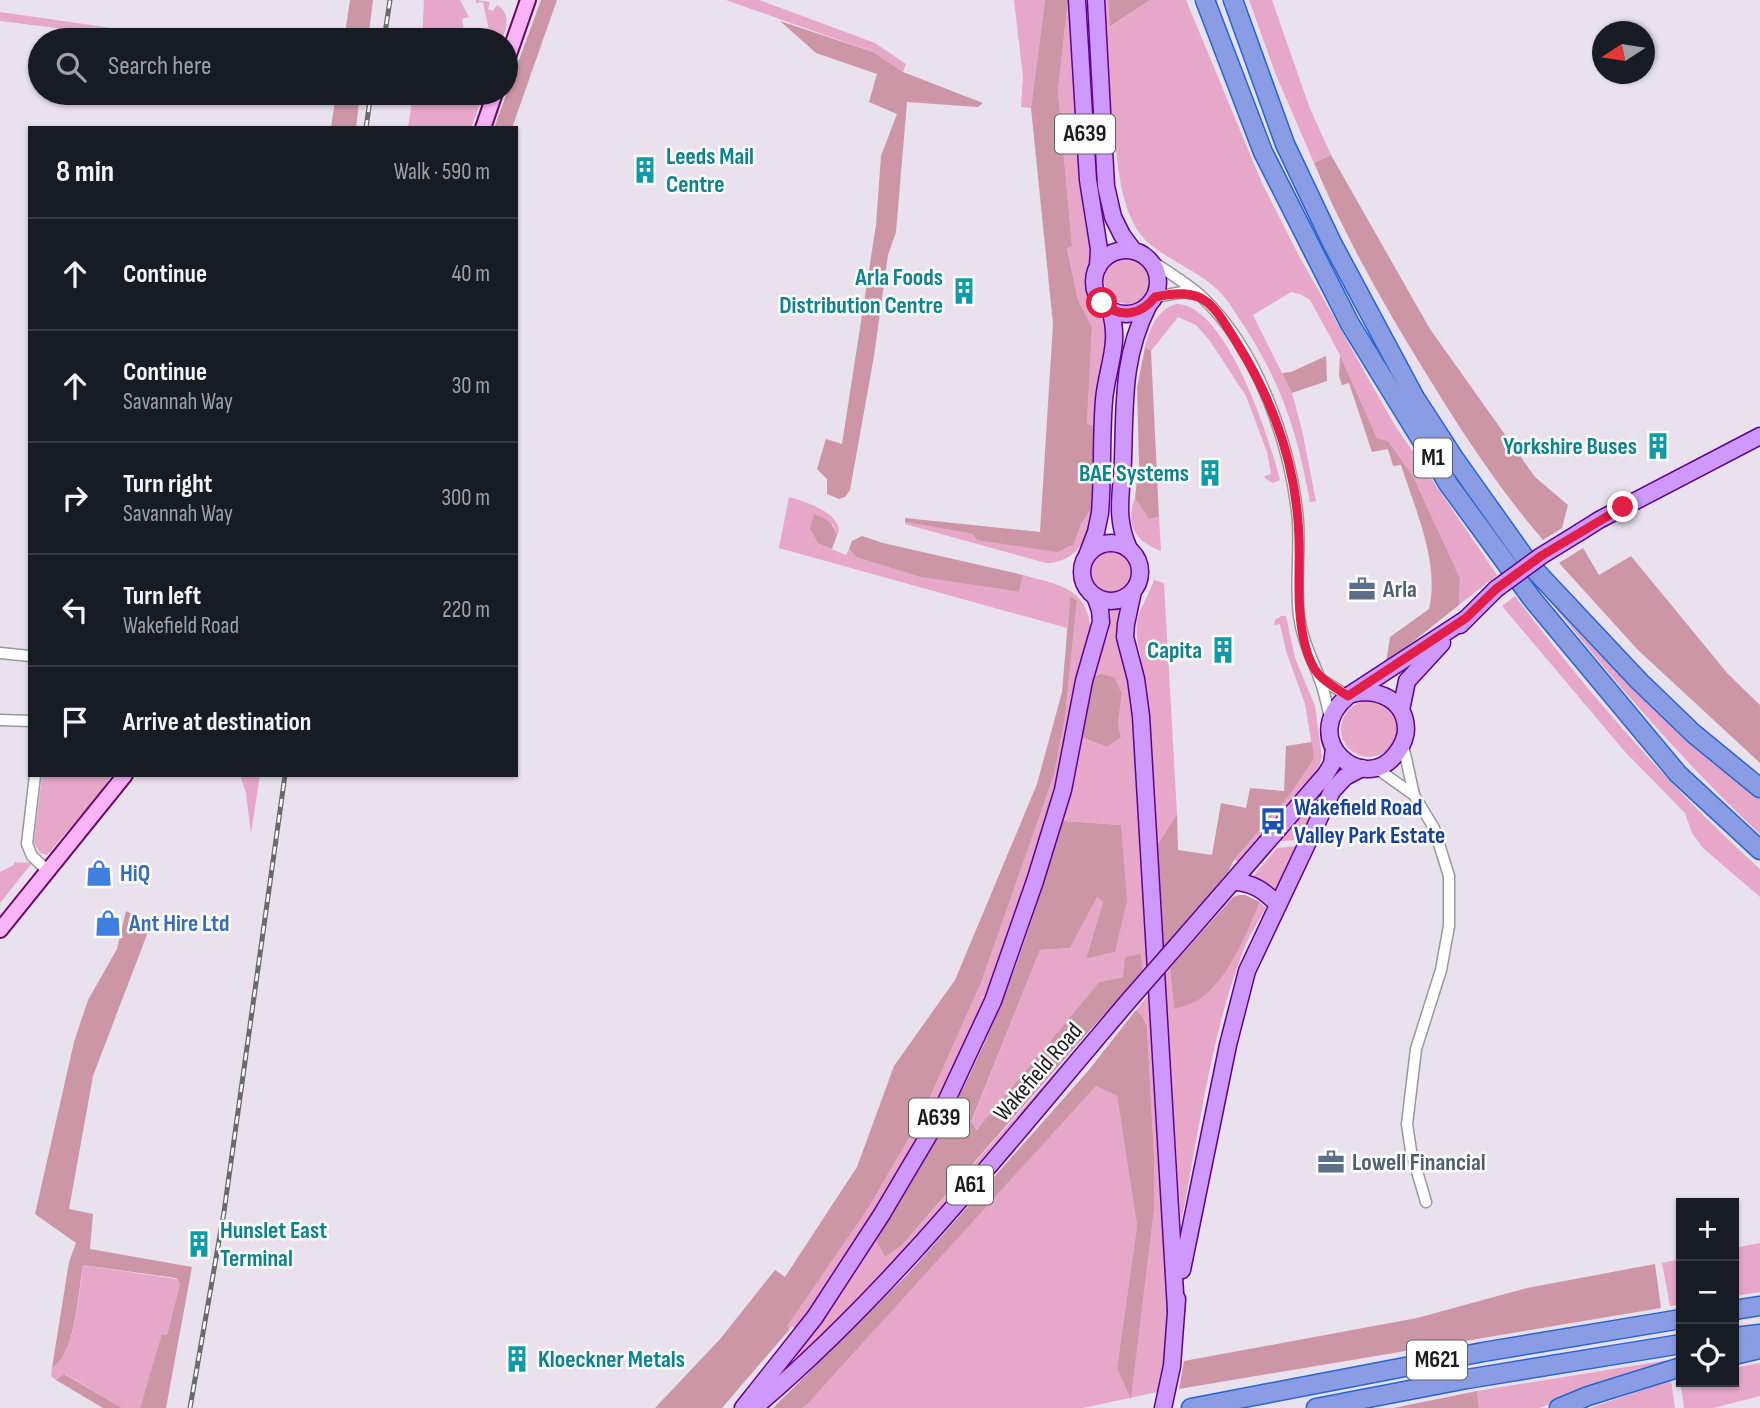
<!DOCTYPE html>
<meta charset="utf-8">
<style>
:root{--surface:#171b24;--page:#20242c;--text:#f1f3f6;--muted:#9ea1a6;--line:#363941}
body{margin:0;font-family:"Sofia Sans Condensed",sans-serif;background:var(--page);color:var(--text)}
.controls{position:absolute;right:21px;bottom:21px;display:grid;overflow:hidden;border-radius:0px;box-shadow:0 2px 5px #0004}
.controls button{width:63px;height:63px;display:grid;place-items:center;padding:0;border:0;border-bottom:2px solid var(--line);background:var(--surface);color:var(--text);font:35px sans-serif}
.compass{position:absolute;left:1592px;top:21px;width:63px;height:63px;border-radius:50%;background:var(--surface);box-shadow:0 2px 5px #0004;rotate:258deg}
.stop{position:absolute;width:21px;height:21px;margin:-16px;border:5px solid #e11d48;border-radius:50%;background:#fff}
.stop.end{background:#e11d48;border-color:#fff;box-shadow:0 2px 7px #0008}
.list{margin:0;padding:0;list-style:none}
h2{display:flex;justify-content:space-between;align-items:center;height:91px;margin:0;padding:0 28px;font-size:30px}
h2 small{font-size:23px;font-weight:400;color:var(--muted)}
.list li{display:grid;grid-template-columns:46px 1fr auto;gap:21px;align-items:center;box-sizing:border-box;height:112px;padding:0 28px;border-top:2px solid var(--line)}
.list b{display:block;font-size:26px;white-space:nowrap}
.list p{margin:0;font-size:23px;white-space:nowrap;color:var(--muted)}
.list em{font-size:23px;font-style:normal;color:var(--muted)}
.icon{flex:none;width:38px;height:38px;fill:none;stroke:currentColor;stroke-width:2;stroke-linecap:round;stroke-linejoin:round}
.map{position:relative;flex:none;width:1760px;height:1408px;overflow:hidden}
.search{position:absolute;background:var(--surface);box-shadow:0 2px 5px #0004;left:28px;top:28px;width:490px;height:77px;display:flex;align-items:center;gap:18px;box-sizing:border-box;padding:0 24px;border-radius:38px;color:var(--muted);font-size:26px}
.panel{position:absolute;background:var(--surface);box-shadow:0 2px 5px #0004;left:28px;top:126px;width:490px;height:651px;border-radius:0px}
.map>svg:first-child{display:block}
.grass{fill:#e7a7c8}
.forest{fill:#cc96a7}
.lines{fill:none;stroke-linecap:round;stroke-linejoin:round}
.street-casing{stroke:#999;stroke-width:13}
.secondary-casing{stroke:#6f0666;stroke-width:18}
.primary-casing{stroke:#5f0291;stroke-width:19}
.highway-casing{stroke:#2665d3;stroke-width:21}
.street{stroke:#fff;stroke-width:10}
.secondary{stroke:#f8b4f6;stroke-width:14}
.primary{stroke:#ce99fa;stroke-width:16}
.highway{stroke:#899ce4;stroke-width:18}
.rail-casing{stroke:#6a6a6a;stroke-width:5}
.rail{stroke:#fff;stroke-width:2.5;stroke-dasharray:8;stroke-linecap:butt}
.primary-bridge-casing{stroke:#5f0291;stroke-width:19;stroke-linecap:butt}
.primary-bridge{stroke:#ce99fa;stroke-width:16}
.route{stroke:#e11d48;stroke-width:9}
.labels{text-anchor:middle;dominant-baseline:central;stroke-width:5;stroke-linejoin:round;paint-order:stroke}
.shield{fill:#fff;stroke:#606060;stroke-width:2}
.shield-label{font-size:23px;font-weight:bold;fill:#1c1c1c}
.culture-label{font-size:24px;font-weight:bold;fill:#0d838f;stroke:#fff;text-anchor:end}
.service-label{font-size:24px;font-weight:bold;fill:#4e5e75;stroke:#fff;text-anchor:start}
.transit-label{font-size:24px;font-weight:bold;fill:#164399;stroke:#fff;text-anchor:start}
.shop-label{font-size:24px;font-weight:bold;fill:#366cbe;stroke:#fff;text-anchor:start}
.street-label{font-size:24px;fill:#1c1c1c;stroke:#fff}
</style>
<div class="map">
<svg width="1760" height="1408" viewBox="0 0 1760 1408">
<rect width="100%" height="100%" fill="#e9e1ed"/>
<!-- grass -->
<g class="grass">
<polygon points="424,0 460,0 469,17 462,19 466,40 422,40"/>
<path d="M476 0 490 2 488 9 493 11 497 5C511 14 507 26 502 40H491L483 2 476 3Z"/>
<polygon points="726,0 759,0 875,43 906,64 903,72 873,52"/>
<polygon points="1014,0 1045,0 1031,108 1021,107 1023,77"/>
<polygon points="1068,0 1094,247 1086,275 1086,291 1091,305 1106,324 1108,342 1097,388 1094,425 1087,424 1092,327 1078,300 1067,247 1072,245 1058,91"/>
<path d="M1103 0H1108L1111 27 1150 0H1186L1262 183 1298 254 1394 424 1497 575 1459 605 1460 578 1413 476 1388 441 1377 438 1340 355 1310 300 1300 294 1291 292 1253 315 1292 393 1302 430 1316 501 1310 502C1298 435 1283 387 1246 329 1238 317 1229 301 1218 290 1199 272 1173 262 1152 246 1118 220 1117 156 1113 117L1109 116Z"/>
<polygon points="1249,0 1272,0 1309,106 1331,155 1314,163 1276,75"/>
<polygon points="0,12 140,32 139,38 0,21"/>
<polygon points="413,93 484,93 471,128 408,128"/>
<circle cx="1127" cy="281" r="23"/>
<path d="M1176 304C1226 303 1270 439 1280 480L1273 483 1266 479 1264 476 1271 474 1267 452 1246 396 1210 341 1196 325 1178 317 1151 351 1145 347C1150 329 1156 310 1176 304Z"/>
<path d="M789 497C804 501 838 512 839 530L837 535 833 524 819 544 846 555 849 549 856 557 920 577 1019 592 1023 575C1058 585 1086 586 1091 629 1076 698 1061 767 1043 835 1037 857 1032 880 1025 902 972 1055 893 1199 796 1329L792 1326 789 1330 786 1327 922 1115 981 983 1054 775 1065 718 1077 600 1070 597 1067 628 779 548Z"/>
<path d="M1135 498 1149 519 1159 517 1161 551C1135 541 1125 526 1135 498Z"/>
<path d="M1094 505C1091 534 1078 563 1046 563L905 524V522L973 534 1074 544 1081 524Z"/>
<circle cx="1112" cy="571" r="21"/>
<path d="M1154 580 1164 583 1177 814 1156 847 1137 658 1141 657C1130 614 1141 615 1154 580Z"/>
<path d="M1552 595 1760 796V834C1683 762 1614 681 1548 599Z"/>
<path d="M1515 596C1589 694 1669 787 1760 869V897L1703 848 1692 833 1685 813 1626 753 1502 606Z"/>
<polygon points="1120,609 1118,633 1132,693 1152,962 1143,972 1141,954 1123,977 1099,982 978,1130 971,1123 1040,950 1070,948 1097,896 1103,902 1086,959 1115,952 1121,825 1063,821 1081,737 1107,747 1121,736 1118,723 1122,694 1092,678 1109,631 1110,610"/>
<polygon points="1281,616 1286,616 1295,658 1315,706 1322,757 1318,769 1272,823 1268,832 1243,863 1234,860 1289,796 1314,759 1305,704 1286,651 1280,624 1274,625 1275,620"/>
<circle cx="1369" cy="729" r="28"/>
<polygon points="42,775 112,775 97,797 47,855 40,853 34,843"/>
<polygon points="240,775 260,775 251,833 246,793"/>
<polygon points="1324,789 1326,791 1300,840 1279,841"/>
<polygon points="1297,846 1275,893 1252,878 1277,848"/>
<polygon points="14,862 32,863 0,903 0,872 14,865"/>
<path d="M1260 902 1266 908C1258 922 1249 936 1243 951 1210 1038 1199 1132 1181 1223L1164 975 1170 968 1174 1009C1184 1005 1196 1002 1204 996 1225 980 1249 927 1260 902Z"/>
<polygon points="1153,990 1170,1293 1162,1391 1083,1408 802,1408 1096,1086 1117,1096 1137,1226 1117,1368 1131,1397 1154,1210 1154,1155 1147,1027 1143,1017 1136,1010"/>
<polygon points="1125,993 1127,995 907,1249 801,1360 793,1353 876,1241 885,1257 902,1245"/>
<polygon points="1760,1243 1760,1292 1734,1296 1734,1248"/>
<polygon points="1681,1259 1681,1304 1670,1306 1662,1263"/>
<path d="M83 1265 176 1279 180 1284 167 1335 163 1334 140 1408H122L65 1374 56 1380 51 1376 52 1368C76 1355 79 1291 83 1265Z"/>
<polygon points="1681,1358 1681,1361 1539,1408 1479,1408 1477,1391"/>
<polygon points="1760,1363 1760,1396 1713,1408 1684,1408 1680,1379 1681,1382 1734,1382 1734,1368"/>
<polygon points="1671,1380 1675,1408 1590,1408"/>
</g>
<!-- forest -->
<g class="forest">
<polygon points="350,0 373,0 368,40 344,40"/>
<polygon points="541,0 557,0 512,128 494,128"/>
<polygon points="1045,0 1068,0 1058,91 1072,246 1067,248 1078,300 1092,327 1087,424 1094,425 1094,505 1081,524 1074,544 1057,552 977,540 973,534 905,522 905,518 1040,532 1053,324 1031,108"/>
<polygon points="1108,0 1150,0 1110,27"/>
<polygon points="780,21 873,52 903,72 983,103 978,107 907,102 896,232 888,255 874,356 850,490 845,497 839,499 827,494 827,479 817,469 826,439 842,444 876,225 881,156 897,114 869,102 877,74 816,53"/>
<polygon points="336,93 360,93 356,128 331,128"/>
<path d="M1331 155 1430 329 1535 477 1568 505 1562 528 1543 540C1499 489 1462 432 1427 375 1385 307 1345 237 1314 163Z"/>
<polygon points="1145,347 1151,351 1159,517 1149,519 1135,498 1139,464 1137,388"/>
<path d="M1340 355 1377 438 1388 441 1413 476 1460 578 1459 605 1386 663 1390 637 1429 609C1440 563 1415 509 1401 465L1393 466 1388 449 1372 452 1349 383 1342 385 1339 376Z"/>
<polygon points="1326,356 1327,381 1292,393 1282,373 1291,372"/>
<path d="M814 514C827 519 832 522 837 535L832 549 819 544 810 529Z"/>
<polygon points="862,536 883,543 1023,575 1019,592 920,577 856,557 849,549 852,541"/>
<polygon points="1583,548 1599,575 1631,556 1728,674 1760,705 1760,763 1638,650 1559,563"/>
<polygon points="1070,597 1077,600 1065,718 1054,775 981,983 922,1115 868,1208 787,1326 789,1330 722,1408 655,1408 721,1338 775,1270 785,1277 857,1167 894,1066 955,980 1037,784 1062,692"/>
<polygon points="1101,674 1114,677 1122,694 1118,723 1121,737 1107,747 1081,737 1092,678"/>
<polygon points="1312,742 1314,759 1289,796 1234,860 1228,872 1163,950 1156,847 1177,814 1178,850 1212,855 1221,803 1246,808 1250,788 1284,791 1286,746"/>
<path d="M1063 821 1121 825 1127 901 1115 952 1086 959 1103 902 1097 897 1070 948 1040 950 971 1122 977 1130 1099 982 1123 977 1125 957 1141 954 1143 972 1082 1039 902 1245 885 1257 876 1241C921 1168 964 1094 997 1014 1023 951 1043 886 1063 821Z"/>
<path d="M1239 895H1245L1260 902C1246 933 1231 974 1204 996 1195 1003 1185 1006 1174 1009L1170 968 1233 897Z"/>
<path d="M126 911 151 924 93 1076 69 1209 93 1214 90 1249 192 1267 166 1408H140L162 1334 167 1335 180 1284 176 1278 83 1265C78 1291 76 1355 52 1368L69 1262 76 1243 35 1214 74 1042 88 1000 117 949Z"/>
<polygon points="1136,1010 1143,1017 1147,1027 1154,1155 1154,1210 1131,1399 1117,1368 1137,1226 1117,1096 1096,1086 808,1403 802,1408 773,1408 907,1275 1088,1071"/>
<polygon points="1655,1264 1661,1308 1179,1389 1184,1361 1417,1318 1527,1288"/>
<polygon points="64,1374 122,1408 103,1408 56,1380"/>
<polygon points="1477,1391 1479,1408 1393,1408"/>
</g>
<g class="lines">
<defs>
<g id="street">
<path d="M1149 259C1166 271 1185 282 1201 296 1258 349 1291 445 1298 521 1300 553 1295 585 1299 616 1302 639 1311 656 1319 677 1324 690 1327 704 1330 718"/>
<polyline points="1155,297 1183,292 1195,294"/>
<polyline points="0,653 30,656"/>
<polyline points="1319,678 1348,696"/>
<polyline points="0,720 30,721"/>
<polyline points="1376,768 1414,795 1403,745"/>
<polyline points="35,775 27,844 32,856 48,871"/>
<polyline points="1414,795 1434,828 1449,876 1449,926 1441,970 1416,1049 1407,1124 1411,1151 1426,1202"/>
</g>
<g id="secondary">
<polyline points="506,63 528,0"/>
<polyline points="483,128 495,93"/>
<polyline points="0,930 125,775"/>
</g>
<g id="primary">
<polyline points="1077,0 1088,180 1099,249 1098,267"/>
<polyline points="1096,0 1106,186 1113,217 1122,235 1133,250"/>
<circle cx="1126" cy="282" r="32"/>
<polyline points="1580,532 1599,520 1760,436"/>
<circle cx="1111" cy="572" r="29"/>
<path d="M1129 549C1114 516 1122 493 1123 459 1125 402 1122 358 1148 306"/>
<path d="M1088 553 1096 532 1100 513C1103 475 1101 437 1104 400 1107 367 1121 343 1110 310"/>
<polyline points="1133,591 1126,624 1125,637 1136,679 1141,716 1176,1310"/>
<polyline points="1460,625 1496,589"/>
<path d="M1352 694C1377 688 1405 699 1406 729 1406 739 1402 746 1396 754 1363 797 1297 738 1348 696L1466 619"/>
<polyline points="1401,710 1407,681 1442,643"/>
<path d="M1233 882C1252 882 1265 891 1278 905"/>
<polyline points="1187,934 1326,774 1332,764 1334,749"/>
<polyline points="1182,1270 1228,1045 1247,971 1332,791 1345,777 1362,768"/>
<polyline points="743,1408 815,1317 882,1214 937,1121 993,1001 1035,881 1063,790 1084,681 1101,622 1100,610 1095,596"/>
<path d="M754 1408C895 1289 1011 1138 1131 998"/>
<polyline points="1163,1408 1172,1366 1177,1299"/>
</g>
<g id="highway">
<polyline points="1205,0 1263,152 1350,324 1449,485 1533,600 1678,774 1760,850"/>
<polyline points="1233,0 1285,144 1332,243 1415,398 1454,458 1530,565 1639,681 1694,734 1760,788"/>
<polyline points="1734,1310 1760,1306"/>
<polyline points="1734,1337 1760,1334"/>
<polyline points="1734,1355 1760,1349"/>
<polyline points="1191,1408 1483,1352 1681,1319"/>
<polyline points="1316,1408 1467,1379 1681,1344"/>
<polyline points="1559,1408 1588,1396 1681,1367"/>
</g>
</defs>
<!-- street casing -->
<use href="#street" class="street-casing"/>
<!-- secondary casing -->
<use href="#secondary" class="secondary-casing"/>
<!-- primary casing -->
<use href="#primary" class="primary-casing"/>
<!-- highway casing -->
<use href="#highway" class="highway-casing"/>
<!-- street -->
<use href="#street" class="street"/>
<!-- secondary -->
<use href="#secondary" class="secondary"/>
<!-- primary -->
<use href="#primary" class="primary"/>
<!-- highway -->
<use href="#highway" class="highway"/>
<defs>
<g id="rail">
<polyline points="384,40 390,0"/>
<polyline points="366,128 371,93"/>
<polyline points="190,1408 224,1212 285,775"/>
</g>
</defs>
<!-- rail casing -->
<use href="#rail" class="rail-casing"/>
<!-- rail -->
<use href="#rail" class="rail"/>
<defs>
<g id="primary-bridge">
<polyline points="1496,589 1541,556 1580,532"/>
<polyline points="1131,998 1187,934"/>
</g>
</defs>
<!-- primary-bridge casing -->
<use href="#primary-bridge" class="primary-bridge-casing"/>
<!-- primary-bridge -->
<use href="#primary-bridge" class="primary-bridge"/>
</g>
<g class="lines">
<!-- route -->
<path class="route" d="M1102 303C1121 319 1141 315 1155 297 1205 286 1212 303 1237 343 1274 402 1297 469 1299 539 1300 575 1296 610 1305 645 1313 676 1323 680 1348 696L1466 618 1496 589 1541 556 1623 507"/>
</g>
<!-- icons -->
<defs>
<symbol id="building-bare" viewBox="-9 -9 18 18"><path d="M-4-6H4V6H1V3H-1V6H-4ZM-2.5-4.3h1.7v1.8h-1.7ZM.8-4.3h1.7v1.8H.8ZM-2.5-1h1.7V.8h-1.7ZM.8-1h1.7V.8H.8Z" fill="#0f9aa8" stroke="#fff" stroke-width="2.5" paint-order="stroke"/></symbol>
<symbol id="office-bare" viewBox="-9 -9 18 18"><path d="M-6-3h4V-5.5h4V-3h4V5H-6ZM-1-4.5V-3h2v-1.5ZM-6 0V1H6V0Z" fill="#5c6f8a" stroke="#fff" stroke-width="2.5" paint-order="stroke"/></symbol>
<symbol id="bus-bare" viewBox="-9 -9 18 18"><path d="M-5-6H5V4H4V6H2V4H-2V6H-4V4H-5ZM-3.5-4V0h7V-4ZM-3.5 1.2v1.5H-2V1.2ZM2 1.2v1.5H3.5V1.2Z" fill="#1a4fb4" stroke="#fff" stroke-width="2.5" paint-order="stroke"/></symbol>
<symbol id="shop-bare" viewBox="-9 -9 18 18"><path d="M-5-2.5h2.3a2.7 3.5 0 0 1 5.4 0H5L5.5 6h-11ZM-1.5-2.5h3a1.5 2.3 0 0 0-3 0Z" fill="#3f7fe0" stroke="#fff" stroke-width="2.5" paint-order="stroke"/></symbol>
</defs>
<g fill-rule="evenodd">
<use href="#building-bare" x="626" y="151" width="38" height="38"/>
<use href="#building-bare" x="945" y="272" width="38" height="38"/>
<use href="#building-bare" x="1639" y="427" width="38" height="38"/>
<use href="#building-bare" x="1191" y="454" width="38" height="38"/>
<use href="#office-bare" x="1343" y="570" width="38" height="38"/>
<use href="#building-bare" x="1204" y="631" width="38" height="38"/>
<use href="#bus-bare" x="1254" y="802" width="38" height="38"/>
<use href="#shop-bare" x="80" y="854" width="38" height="38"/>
<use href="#shop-bare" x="89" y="904" width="38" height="38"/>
<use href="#office-bare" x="1312" y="1143" width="38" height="38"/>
<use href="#building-bare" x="180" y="1225" width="38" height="38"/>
<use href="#building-bare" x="498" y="1340" width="38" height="38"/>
</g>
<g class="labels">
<!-- shield labels -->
<g class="shield">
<rect x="1055" y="114.5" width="60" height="39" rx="5"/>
<rect x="1414" y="438.5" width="38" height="39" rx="5"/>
<rect x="909" y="1098.5" width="60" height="39" rx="5"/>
<rect x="947" y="1165.5" width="46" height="39" rx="5"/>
<rect x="1407" y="1340.5" width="60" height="39" rx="5"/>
</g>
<g class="shield-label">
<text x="1085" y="134">A639</text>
<text x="1433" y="458">M1</text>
<text x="939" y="1118">A639</text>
<text x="970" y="1185">A61</text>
<text x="1437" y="1360">M621</text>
</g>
<!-- culture labels -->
<g class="culture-label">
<text x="666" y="156" text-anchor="start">Leeds Mail<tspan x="666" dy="28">Centre</tspan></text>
<text x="943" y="277">Arla Foods<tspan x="943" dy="28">Distribution Centre</tspan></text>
<text x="1637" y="446">Yorkshire Buses</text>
<text x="1189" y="473">BAE Systems</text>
<text x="1202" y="650">Capita</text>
<text x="220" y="1230" text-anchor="start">Hunslet East<tspan x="220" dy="28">Terminal</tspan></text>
<text x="538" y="1359" text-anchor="start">Kloeckner Metals</text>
</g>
<!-- service labels -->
<g class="service-label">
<text x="1383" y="589">Arla</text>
<text x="1352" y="1162">Lowell Financial</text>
</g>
<!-- transit labels -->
<g class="transit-label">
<text x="1294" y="807">Wakefield Road<tspan x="1294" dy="28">Valley Park Estate</tspan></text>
</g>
<!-- shop labels -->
<g class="shop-label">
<text x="120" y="873">HiQ</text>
<text x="129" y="923">Ant Hire Ltd</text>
</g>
<!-- street labels -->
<g class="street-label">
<text transform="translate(1038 1072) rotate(-49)">Wakefield Road</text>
</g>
</g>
</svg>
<div class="controls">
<button>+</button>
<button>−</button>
<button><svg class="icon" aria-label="locate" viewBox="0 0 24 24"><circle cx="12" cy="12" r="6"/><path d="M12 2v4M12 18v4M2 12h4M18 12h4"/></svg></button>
</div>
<svg class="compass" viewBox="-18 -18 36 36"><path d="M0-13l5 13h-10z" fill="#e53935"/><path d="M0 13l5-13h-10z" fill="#9ea1a6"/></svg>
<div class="stop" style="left:1102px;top:303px"></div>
<div class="stop end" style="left:1623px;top:507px"></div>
<div class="search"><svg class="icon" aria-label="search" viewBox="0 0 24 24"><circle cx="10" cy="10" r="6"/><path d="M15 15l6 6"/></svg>Search here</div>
<section class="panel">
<h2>8 min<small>Walk · 590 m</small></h2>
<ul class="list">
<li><svg class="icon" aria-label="ahead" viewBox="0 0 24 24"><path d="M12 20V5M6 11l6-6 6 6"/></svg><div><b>Continue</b></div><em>40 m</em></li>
<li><svg class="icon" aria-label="ahead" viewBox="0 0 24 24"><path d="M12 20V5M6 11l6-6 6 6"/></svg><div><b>Continue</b><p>Savannah Way</p></div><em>30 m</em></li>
<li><svg class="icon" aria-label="right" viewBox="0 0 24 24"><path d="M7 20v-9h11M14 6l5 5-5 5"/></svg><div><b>Turn right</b><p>Savannah Way</p></div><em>300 m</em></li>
<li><svg class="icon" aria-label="left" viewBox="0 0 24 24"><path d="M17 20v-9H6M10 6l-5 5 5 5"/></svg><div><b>Turn left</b><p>Wakefield Road</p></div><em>220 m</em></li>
<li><svg class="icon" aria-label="arrive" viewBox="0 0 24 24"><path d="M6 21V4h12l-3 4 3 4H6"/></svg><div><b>Arrive at destination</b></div></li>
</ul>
</section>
</div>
